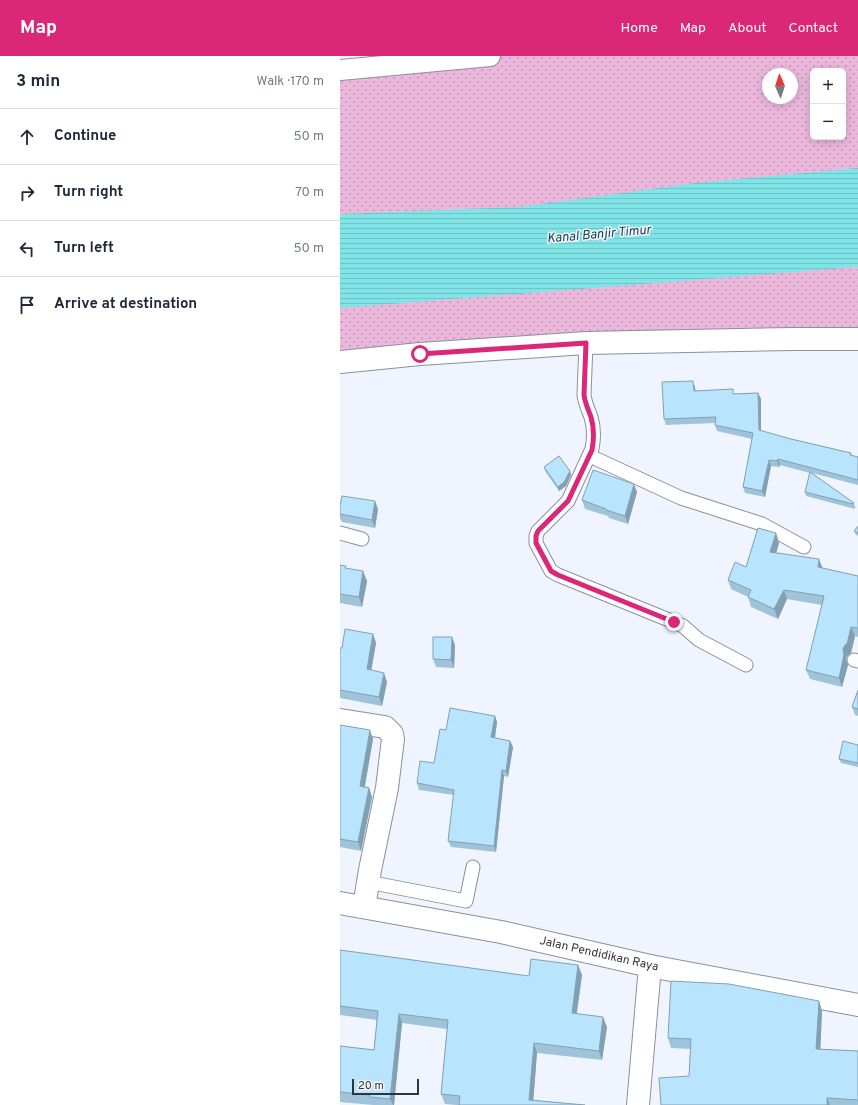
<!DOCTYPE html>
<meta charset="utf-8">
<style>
:root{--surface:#fff;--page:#f2f2f3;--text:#1f2937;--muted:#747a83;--line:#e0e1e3;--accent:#db2777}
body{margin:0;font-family:Overpass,sans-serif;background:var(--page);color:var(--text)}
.controls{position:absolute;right:12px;top:12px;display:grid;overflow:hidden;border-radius:6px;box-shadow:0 2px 10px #0003}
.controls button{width:36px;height:36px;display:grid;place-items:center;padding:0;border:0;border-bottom:1px solid var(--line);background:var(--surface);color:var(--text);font:20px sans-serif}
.compass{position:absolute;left:422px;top:12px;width:36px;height:36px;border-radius:50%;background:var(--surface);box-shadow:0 2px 10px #0003;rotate:357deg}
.scale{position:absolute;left:12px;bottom:10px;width:67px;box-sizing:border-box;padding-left:4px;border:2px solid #313439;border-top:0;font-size:11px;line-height:14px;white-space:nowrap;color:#313439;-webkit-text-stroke:3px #eff4ff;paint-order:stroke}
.stop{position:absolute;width:12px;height:12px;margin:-9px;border:3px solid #db2777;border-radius:50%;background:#fff}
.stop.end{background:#db2777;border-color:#fff;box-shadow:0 1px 4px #0008}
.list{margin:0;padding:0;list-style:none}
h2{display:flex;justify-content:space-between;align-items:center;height:52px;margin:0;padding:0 16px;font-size:17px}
h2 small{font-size:13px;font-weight:400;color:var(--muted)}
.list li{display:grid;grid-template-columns:26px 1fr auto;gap:12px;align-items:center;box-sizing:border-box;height:56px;padding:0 16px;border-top:1px solid var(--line)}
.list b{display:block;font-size:15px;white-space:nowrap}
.list em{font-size:13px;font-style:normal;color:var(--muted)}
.icon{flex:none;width:22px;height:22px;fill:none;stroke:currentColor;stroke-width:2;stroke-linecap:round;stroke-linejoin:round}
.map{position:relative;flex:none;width:518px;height:1049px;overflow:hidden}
header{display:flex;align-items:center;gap:24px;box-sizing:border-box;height:56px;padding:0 20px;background:var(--accent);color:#fff}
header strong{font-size:19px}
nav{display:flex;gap:22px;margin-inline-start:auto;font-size:14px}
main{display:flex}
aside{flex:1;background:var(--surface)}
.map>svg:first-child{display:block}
.grass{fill:url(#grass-dots);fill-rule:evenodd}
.water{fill:url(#water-rules)}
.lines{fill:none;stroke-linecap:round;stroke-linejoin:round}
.service-casing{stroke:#8b909c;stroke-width:15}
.pedestrian-casing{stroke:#8b909c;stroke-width:22}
.minor-casing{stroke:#8b909c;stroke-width:24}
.tertiary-casing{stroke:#8b909c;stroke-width:24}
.service{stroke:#fff;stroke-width:13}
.pedestrian{stroke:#fff;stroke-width:20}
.minor{stroke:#fff;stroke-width:22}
.tertiary{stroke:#fff;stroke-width:22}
.wall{fill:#9fc4da}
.shaded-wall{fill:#82a0b1}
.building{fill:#b9e4fd;stroke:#82a0b1}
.route{stroke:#db2777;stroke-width:5}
.labels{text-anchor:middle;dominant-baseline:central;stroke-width:3;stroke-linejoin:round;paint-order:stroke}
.street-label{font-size:12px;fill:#313439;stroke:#eff4ff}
.water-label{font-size:13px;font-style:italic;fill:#0f3f40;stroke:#eff4ff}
</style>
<header>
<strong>Map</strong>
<nav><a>Home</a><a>Map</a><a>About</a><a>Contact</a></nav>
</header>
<main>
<aside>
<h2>3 min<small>Walk · 170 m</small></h2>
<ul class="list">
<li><svg class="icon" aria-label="ahead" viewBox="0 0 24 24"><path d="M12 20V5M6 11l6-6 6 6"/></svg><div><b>Continue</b></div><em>50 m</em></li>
<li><svg class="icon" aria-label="right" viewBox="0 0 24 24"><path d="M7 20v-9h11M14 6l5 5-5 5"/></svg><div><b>Turn right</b></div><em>70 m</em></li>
<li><svg class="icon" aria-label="left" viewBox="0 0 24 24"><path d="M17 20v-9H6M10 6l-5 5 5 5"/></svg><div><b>Turn left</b></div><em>50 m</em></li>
<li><svg class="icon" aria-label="arrive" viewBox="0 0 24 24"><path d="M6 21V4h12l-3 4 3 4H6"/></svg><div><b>Arrive at destination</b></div></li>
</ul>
</aside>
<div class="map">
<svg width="518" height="1049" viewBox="0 0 518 1049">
<defs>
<pattern id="grass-dots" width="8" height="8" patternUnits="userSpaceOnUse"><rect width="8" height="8" fill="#ebb8dc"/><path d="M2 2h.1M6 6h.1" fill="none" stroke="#bf96b3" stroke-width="1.8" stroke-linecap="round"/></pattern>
<pattern id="water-rules" width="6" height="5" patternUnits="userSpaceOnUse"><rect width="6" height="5" fill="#80e4e7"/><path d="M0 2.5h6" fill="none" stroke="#6fc4c7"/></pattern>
</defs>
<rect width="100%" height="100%" fill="#eff4ff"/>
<!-- grass -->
<path class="grass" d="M150 0H518V285L0 308V14ZM473 15H503V81H473ZM428 18H452V42H428Z"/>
<!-- water -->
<polygon class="water" points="518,112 518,211 0,252 0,158 179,151 355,127"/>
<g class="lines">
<defs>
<g id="service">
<path d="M246 287 244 339C245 347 248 353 251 361 254 371 254 383 252 393L228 445 198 475 196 480V487L211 515 218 519 334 566 343 570 359 584 406 609"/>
<polyline points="250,400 341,442 422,468 464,491"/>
<polyline points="0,477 22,483"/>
<polyline points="514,604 518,605"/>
<polyline points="28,826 126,845 133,811"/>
</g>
<polyline id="pedestrian" points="0,14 150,0"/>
<g id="minor">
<polyline points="0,306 80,298 246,287 453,283 518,283"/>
<polyline points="0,664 45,671 52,678 53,683 47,732 30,814 24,851"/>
<polyline points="298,1049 310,910"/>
</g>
<g id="tertiary">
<path id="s1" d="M0 847 161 876 310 910 518 949"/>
</g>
</defs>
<!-- service casing -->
<use href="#service" class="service-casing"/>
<!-- pedestrian casing -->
<use href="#pedestrian" class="pedestrian-casing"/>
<!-- minor casing -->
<use href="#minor" class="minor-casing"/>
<!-- tertiary casing -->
<use href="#tertiary" class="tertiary-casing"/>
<!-- service -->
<use href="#service" class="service"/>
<!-- pedestrian -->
<use href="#pedestrian" class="pedestrian"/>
<!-- minor -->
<use href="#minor" class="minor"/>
<!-- tertiary -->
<use href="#tertiary" class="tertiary"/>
</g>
<!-- wall -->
<g class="wall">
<polygon points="355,331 355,335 394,338 418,337 421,343 421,375 451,383 511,397 512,399 518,401 518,429 472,417 514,447 515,451 515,453 466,440 465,436 470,417 440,409 439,411 431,410 425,441 405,437 403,431 412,383 377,375 375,369 375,367 326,369 324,363"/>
<polygon points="204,411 230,415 231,419 226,430 219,435 205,415"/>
<polygon points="297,436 288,468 269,462 268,460 245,453 242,444"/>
<polygon points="0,450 38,453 35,472 2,466 0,462"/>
<polygon points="518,470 518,480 516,479 514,475"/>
<polygon points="436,477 439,487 436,497 482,512 518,520 518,581 515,580 511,597 508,599 506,602 508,609 502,631 470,623 466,614 482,549 447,543 438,563 411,551 408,541 391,533 388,524 406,511"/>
<polygon points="0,509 27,525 22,551 0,547"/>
<polygon points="33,578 36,587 31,614 47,626 42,650 0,642 0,592 2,592"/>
<polygon points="115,589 114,612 96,611 93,603"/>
<polygon points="518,634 518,660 515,659 512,651"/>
<polygon points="155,660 157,666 155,682 170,685 173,691 168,721 164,720 156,796 111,791 108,785 114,739 79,734 77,727 94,707 106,674"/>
<polygon points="0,669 33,683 25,731 29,732 32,741 21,795 0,791"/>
<polygon points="518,689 518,711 501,707 499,703"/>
<polygon points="0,894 189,920 238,909 242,919 237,958 267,971 262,1004 197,997 193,1044 245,1049 116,1049 105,1048 101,1038 107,973 62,967 54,1049 33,1049 0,1046 0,990 34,994 37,964 0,959"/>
<polygon points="479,945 482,955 480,993 518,995 518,1049 321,1049 349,1020 351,993 331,992 328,982"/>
</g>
<!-- shaded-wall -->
<g class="shaded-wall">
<polygon points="353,325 355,331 356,341 354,335"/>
<polygon points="418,337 421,343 421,381 419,374"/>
<polygon points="438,403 440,409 439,411 437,405"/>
<polygon points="429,404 431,410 425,441 422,435"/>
<polygon points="230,415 231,419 226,430 219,435 218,431"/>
<polygon points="294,428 297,436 288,468 285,460"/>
<polygon points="35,445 38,453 35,472 32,464"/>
<polygon points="436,477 439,487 434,505 430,496"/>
<polygon points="479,503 483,513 478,511"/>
<polygon points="23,515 27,525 22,551 19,541"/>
<polygon points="444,534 447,543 438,563 434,553"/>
<polygon points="511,571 515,580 511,597 508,599 506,602 508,609 502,631 499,622 503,593"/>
<polygon points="33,578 36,587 30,622 27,613"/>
<polygon points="112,581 115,589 114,612 111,604"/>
<polygon points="44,617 47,626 42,650 39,641"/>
<polygon points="155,660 157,666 154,688 151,681"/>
<polygon points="30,674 33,683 23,739 20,730"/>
<polygon points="170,685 173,691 168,721 166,715"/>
<polygon points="162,714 164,720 156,796 154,790"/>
<polygon points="29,732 32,741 21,795 18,786"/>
<polygon points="238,909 242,919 235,967 232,957"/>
<polygon points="479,945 482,955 480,1003 476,993"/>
<polygon points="59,958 62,967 54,1049 53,1049 50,1043"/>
<polygon points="263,961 267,971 262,1004 259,995"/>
<polygon points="194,987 197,997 193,1049 189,1044"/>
<polygon points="487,1042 490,1049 487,1049"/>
</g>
<!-- building -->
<g class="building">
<polygon points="353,325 354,335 393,333 393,338 418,337 419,374 451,383 511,397 510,399 518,401 518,424 438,403 437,405 429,404 422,435 403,431 413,377 375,369 376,361 324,363 322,326"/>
<polygon points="219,400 230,415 224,426 218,431 204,411"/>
<polygon points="253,414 294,428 285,460 266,454 266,453 242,444"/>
<polygon points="470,416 514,447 513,448 465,436"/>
<polygon points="2,440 35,445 32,464 0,458 0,450"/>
<polygon points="518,470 518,477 514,475"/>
<polygon points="418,472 436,477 430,496 479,503 478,511 518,520 518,572 511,571 507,588 505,589 503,593 504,599 499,622 466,614 484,540 444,534 434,553 408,541 411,534 388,524 395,506 406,511"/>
<polygon points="0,509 6,510 5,512 23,515 19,541 0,538"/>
<polygon points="5,573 33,578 27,613 44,617 39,641 0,634 0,592 2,592"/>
<polygon points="93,581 112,581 111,604 93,603"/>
<polygon points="518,634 518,653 512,651"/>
<polygon points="110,652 155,660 151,681 170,685 166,715 162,714 154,790 108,785 114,734 77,727 80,705 94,707 100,673 106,674"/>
<polygon points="0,669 30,674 20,730 29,732 18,786 0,783"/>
<polygon points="503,685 518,689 518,707 499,703"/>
<polygon points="0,894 189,920 191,903 238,909 232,957 263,961 259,995 194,987 189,1044 245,1049 119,1049 120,1040 101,1038 108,964 59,958 50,1043 30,1041 30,1039 0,1036 0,990 34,994 38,955 0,950"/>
<polygon points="331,925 389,928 479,945 476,993 518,995 518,1044 487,1042 487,1049 321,1049 319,1022 349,1020 351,983 328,982"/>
</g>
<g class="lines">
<!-- route -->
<path class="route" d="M80 298 246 287 244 339C245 347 248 353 251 361 254 371 254 383 252 394L228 445 198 475 196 480V487L211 515 218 519 334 566"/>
</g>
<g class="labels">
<!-- street labels -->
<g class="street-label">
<text stroke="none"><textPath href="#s1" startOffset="264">Jalan Pendidikan Raya</textPath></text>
</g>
<!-- water labels -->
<g class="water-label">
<text transform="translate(259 179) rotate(-5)">Kanal Banjir Timur</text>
</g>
</g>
</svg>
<div class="controls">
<button>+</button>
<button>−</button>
</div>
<svg class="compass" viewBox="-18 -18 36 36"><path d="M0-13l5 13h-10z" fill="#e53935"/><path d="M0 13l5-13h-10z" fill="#747a83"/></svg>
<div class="scale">20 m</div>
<div class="stop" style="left:80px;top:298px"></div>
<div class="stop end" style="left:334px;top:566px"></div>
</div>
</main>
